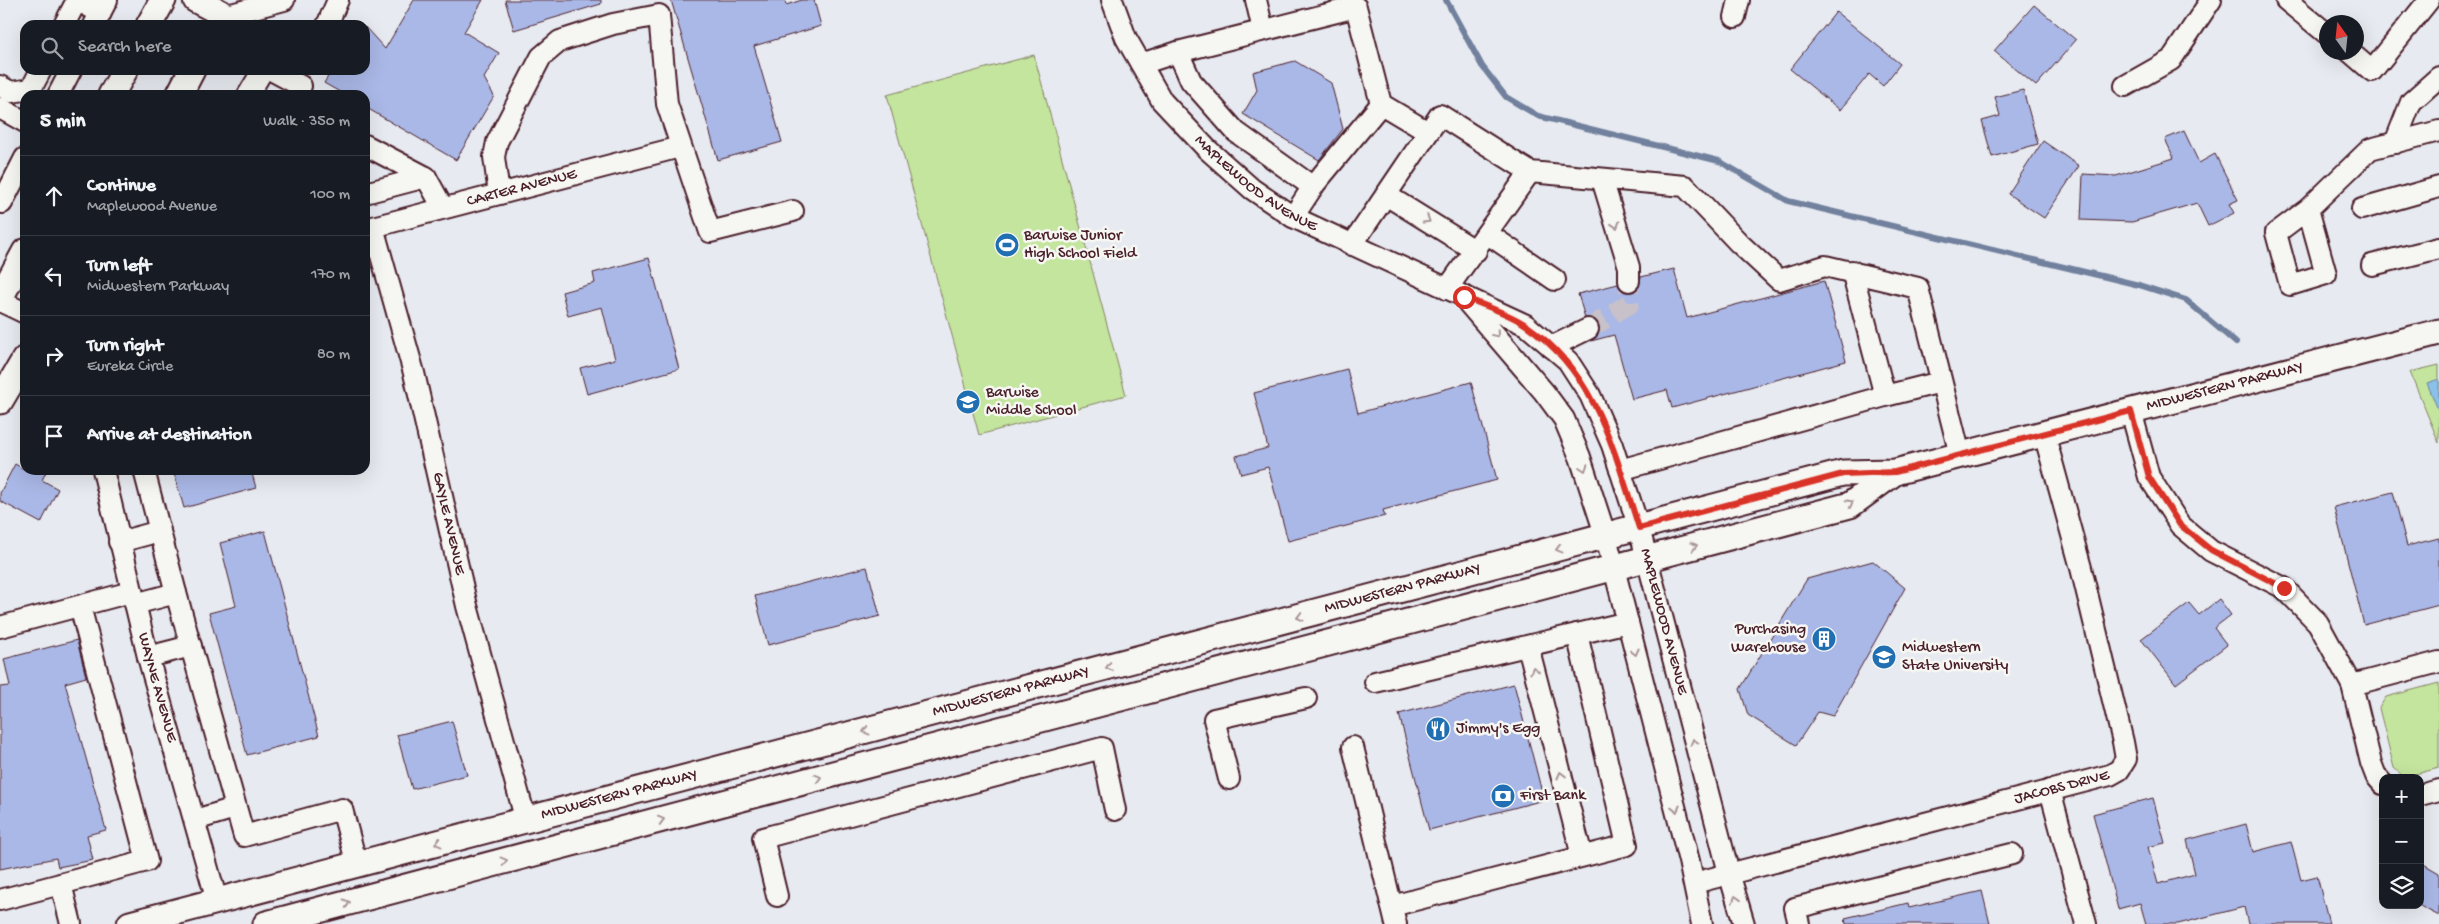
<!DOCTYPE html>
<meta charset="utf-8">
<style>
:root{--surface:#171b24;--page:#242831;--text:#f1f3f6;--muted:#9ea1a6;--line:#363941}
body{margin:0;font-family:"Gochi Hand",sans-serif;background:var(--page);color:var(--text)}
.controls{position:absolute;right:15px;bottom:15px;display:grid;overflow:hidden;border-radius:10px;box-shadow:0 5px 20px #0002}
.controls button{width:45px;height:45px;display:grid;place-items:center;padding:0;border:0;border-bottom:1px solid var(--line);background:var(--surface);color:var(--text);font:25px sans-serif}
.compass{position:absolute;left:2319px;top:15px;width:45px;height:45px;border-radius:50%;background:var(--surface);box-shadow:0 5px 20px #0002;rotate:345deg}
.stop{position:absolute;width:15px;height:15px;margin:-11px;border:4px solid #d93025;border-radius:50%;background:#fff}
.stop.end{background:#d93025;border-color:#fff;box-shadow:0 1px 5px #0008}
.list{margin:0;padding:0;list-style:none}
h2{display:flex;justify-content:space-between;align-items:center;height:65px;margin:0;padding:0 20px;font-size:21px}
h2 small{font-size:16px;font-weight:400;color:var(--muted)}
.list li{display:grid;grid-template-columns:32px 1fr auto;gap:15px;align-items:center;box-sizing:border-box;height:80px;padding:0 20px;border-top:1px solid var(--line)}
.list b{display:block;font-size:19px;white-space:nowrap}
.list p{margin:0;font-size:16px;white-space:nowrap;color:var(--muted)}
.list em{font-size:16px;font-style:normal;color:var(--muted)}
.icon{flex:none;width:28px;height:28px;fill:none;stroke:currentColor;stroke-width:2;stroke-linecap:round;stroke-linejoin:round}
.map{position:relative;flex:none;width:2439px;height:924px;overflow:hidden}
.search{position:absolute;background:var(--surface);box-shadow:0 5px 20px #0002;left:20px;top:20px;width:350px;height:55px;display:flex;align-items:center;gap:12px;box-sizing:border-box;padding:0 18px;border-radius:15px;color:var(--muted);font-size:19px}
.panel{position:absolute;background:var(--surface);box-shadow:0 5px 20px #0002;left:20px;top:90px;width:350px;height:385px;border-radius:15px}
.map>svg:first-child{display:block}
.green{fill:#c3e59e;stroke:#868264}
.water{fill:#8bc1e9;stroke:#71809d}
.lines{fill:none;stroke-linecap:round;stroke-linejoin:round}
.stream{stroke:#71809d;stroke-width:6}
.building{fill:#aab8e7;stroke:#4a1f2b}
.minor-tunnel{stroke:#c8c1c9;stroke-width:20;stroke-dasharray:20 10;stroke-linecap:butt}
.minor-casing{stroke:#4a1f2b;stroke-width:24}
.major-casing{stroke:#4a1f2b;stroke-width:29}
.minor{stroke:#f6f6f2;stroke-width:20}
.major{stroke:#f6f6f2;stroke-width:25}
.oneway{stroke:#a99598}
.route{stroke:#d93025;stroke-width:6}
.labels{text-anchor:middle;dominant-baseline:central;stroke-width:5;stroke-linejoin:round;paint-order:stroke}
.street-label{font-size:16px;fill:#4a1f2b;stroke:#f6f6f2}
.poi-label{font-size:16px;fill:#4a1f2b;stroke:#f6f6f2;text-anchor:start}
</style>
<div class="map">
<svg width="2439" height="924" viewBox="0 0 2439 924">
<rect width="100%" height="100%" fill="#e7eaf0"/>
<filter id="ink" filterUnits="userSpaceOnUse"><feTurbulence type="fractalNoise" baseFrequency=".02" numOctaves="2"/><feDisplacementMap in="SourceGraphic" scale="10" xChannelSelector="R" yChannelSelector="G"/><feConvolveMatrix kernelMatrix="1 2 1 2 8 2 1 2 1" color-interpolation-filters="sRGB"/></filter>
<g filter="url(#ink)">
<!-- green -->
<g class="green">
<polygon points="1034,55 1126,395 979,435 887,95"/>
<polygon points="2439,365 2439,443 2410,372"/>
<polygon points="2439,683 2439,768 2404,777 2394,768 2379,708 2386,697"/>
</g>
<!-- water -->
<polygon class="water" points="2439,379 2439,412 2427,383"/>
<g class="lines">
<!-- stream -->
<polyline class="stream" points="1446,0 1482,66 1506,97 1538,116 1719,161 1788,201 2139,285 2186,300 2236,343"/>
</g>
<!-- building -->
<g class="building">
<polygon points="414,0 483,0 464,32 499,53 484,78 494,96 456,160 365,107 365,95 345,95 324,83 332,70 365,70 365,27 385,49"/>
<polygon points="505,0 601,0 601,4 514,30"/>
<polygon points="671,0 785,0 786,5 802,0 814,0 821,26 754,46 782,142 718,160"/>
<polygon points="2034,5 2076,40 2036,86 1994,51"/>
<polygon points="1836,12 1900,64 1883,86 1869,74 1840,110 1790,69"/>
<polygon points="1295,61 1331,83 1343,129 1319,160 1243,114 1257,90 1253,72"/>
<polygon points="2023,90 2038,144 1992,157 1982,121 2000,116 1995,97"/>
<polygon points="2184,131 2199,163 2215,154 2238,200 2229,204 2234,213 2208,226 2197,203 2132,222 2081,220 2083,174 2116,176 2174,158 2165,139"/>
<polygon points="2043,141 2079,166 2044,218 2008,194"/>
<polygon points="649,258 679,369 587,394 580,368 615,359 602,307 568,316 562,292 595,283 593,273"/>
<polygon points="1674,269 1687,318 1824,281 1846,361 1672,408 1667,390 1632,399 1614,335 1591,341 1598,335 1599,324 1594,319 1585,318 1578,294 1618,284 1624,291 1634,291 1639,286 1641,277"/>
<polygon points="1347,369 1358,413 1471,382 1497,480 1383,510 1385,516 1288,541 1268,467 1241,474 1236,456 1268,448 1254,393"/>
<polygon points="15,464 25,470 47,470 42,480 58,489 41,523 0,501 0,493"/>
<polygon points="173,470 251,470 256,488 184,508"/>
<polygon points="2393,492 2407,546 2439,538 2439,605 2364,625 2334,507"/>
<polygon points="265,531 319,736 247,755 209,613 236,606 220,543"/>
<polygon points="1873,561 1905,588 1833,716 1818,712 1796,745 1748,715 1740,689 1807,579"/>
<polygon points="867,567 880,616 768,645 755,596"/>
<polygon points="2219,599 2231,615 2214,628 2227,645 2176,684 2141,639 2189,603 2199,615"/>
<polygon points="77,640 86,677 65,683 106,830 87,835 93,860 58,867 56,858 0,869 0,687 10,686 4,659"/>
<polygon points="1514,684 1544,800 1429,830 1399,714"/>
<polygon points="452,721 467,775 412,789 397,735"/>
<polygon points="2153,798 2165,843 2148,847 2158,884 2195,874 2187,840 2246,824 2253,852 2291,842 2301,880 2317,876 2329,924 2248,924 2244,907 2178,924 2146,924 2140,903 2118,909 2093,814"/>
<polygon points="2420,862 2439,873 2439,916 2420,906"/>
<polygon points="1982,891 1990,924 1846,924 1845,918 1908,903 1909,908"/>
</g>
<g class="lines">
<!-- minor-tunnel -->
<polyline class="minor-tunnel" points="1588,329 1629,304 1629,281"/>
<defs>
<g id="minor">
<polyline points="76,0 101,13"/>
<path id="s1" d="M1112 0 1126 38 1162 101 1207 149 1252 189 1293 217 1526 325 1568 361 1590 395 1612 445 1639 528 1729 873 1744 924"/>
<polyline points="1256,0 1263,30"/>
<polyline points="2286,0 2326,33"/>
<polyline points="220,17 284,0"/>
<polyline points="1735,17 1739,0"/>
<polyline points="64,25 77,0"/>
<polyline points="94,25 107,0"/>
<polyline points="327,25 338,0"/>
<polyline points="1178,52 1191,81 1236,132 1313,187"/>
<polyline points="2350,52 2372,71 2429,0"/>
<polyline points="1141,64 1178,52 1356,7 1381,104 1428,132"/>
<polyline points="271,70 301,86"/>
<polyline points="0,86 11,92 31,89 41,70"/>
<polyline points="2125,86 2171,60 2211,0"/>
<polyline points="58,95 71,70"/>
<polyline points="248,95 263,70"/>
<polyline points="0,108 25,122"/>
<polyline points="2395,143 2411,102 2439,77"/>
<polyline points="365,145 426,177 443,208"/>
<polyline points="1602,179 1629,267 1629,281"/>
<polyline points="365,193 426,177"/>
<polyline points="499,194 494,157 497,142 541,57 560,41 613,24 659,15 667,104 710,232 793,211"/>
<polyline points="1386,195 1476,251"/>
<polyline points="2,203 25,158"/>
<polyline points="2308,209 2326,274 2290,285 2276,233 2308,209 2370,149 2439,131"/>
<polyline points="2362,209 2439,187"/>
<polyline points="1293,217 1314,185 1381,104"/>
<path id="s2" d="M373 227 414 373 467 606 526 821"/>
<path id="s3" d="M365 229 680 147"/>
<polyline points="1488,234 1555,280"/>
<polyline points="1352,245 1440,115 1530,172"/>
<polyline points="2372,265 2439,248"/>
<polyline points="1852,271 1885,396 1941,382"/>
<polyline points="1447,289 1530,172 1685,186 1739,243 1779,280 1825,266 1918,288 1960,455"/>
<polyline points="0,301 25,313"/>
<polyline points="1468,303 1544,392 1564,419 1580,457 1606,537 1689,861 1702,924"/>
<polyline points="1551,347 1588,329"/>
<polyline points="2131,411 2149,477 2180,525 2211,551 2284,588 2318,623 2352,685"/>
<path id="s4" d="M103 470 148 657 217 901"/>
<polyline points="144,470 176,593 244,836 342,809 357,865"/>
<polyline points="1620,470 1885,396"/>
<polyline points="119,542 160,531"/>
<polyline points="135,604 176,593"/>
<polyline points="0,627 131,592"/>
<polyline points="1528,646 1582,856"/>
<polyline points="148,657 191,646"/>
<polyline points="1375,682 1628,622"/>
<polyline points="1353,747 1396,924"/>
<polyline points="1229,779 1214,719 1306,698"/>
<polyline points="2383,784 2376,776 2371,763 2352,685 2439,662"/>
<polyline points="2050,790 2086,924"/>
<polyline points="2420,795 2439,790"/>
<polyline points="195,820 235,808"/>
<path id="s5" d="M1694 883 2110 775 2119 770 2126 759 2123 742 2081 568 2044 433"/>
<polyline points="61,884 71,924"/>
<polyline points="777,896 763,838 1102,748 1115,810"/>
<polyline points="0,900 147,861 80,606"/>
<polyline points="1392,906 1627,845 1577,634"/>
<polyline points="1799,924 1795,908 2012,854"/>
</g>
<g id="major">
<polyline points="196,0 221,13"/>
<polyline points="149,25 163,0"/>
<polyline points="111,95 125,70"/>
<polyline points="179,95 192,70"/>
<polyline points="0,298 25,252"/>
<polyline points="0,401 25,359"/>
<path id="s6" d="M130 924 1843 473 1895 472 2439 332"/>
<polyline points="266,924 1850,505 1895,472"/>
</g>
</defs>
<!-- minor casing -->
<use href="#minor" class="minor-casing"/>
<!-- major casing -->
<use href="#major" class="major-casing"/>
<!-- minor -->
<use href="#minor" class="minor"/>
<!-- major -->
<use href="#major" class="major"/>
</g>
<!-- one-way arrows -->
<defs><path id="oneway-chevron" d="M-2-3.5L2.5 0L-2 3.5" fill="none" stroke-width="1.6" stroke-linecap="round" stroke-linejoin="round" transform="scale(1.25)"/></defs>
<g class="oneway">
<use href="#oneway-chevron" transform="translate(1427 220) rotate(32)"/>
<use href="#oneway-chevron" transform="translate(1616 225) rotate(73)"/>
<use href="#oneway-chevron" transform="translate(1496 334) rotate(49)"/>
<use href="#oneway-chevron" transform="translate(1584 468) rotate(72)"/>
<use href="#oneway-chevron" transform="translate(1850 503) rotate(-27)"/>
<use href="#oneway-chevron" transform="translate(1694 546) rotate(-15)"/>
<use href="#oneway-chevron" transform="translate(1559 549) rotate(165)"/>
<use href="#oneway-chevron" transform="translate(1300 617) rotate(165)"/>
<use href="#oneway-chevron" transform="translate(1635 652) rotate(76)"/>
<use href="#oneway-chevron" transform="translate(1109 667) rotate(165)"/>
<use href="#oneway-chevron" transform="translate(1534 670) rotate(-104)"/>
<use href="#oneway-chevron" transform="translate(866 731) rotate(165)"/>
<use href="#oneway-chevron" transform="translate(1694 742) rotate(-105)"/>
<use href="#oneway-chevron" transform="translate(1561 775) rotate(-104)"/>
<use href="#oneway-chevron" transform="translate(818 778) rotate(-15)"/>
<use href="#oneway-chevron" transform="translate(1676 809) rotate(76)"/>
<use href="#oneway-chevron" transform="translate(661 820) rotate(-15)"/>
<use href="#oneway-chevron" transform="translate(438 843) rotate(165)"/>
<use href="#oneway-chevron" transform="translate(504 861) rotate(-15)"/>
<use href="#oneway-chevron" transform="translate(1736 899) rotate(-107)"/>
<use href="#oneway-chevron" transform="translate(347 903) rotate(-15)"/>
</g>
</g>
<g class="lines" filter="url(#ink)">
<!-- route -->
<path class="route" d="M1464 297C1484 306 1509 313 1526 325 1597 374 1614 451 1639 528L1843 474 1895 472 2131 411 2149 477 2180 525 2211 550 2284 588"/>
</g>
<!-- icons -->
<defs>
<symbol id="stadium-disc" viewBox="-11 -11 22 22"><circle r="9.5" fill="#1f6fb2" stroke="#f6f6f2"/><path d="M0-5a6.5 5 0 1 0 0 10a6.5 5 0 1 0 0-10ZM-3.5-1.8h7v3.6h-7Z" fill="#fff"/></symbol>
<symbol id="school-disc" viewBox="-11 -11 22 22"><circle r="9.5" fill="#1f6fb2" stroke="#f6f6f2"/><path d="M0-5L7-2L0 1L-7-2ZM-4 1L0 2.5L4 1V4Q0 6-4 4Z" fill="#fff"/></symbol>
<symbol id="building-disc" viewBox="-11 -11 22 22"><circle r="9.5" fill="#1f6fb2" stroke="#f6f6f2"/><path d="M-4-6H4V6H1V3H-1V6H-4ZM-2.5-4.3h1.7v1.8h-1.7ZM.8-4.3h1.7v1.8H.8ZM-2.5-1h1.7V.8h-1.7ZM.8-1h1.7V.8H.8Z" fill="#fff"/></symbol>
<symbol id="university-disc" viewBox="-11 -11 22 22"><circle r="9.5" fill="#1f6fb2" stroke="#f6f6f2"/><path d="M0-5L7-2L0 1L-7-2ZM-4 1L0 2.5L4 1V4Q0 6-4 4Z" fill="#fff"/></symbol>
<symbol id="restaurant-disc" viewBox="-11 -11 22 22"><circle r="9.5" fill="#1f6fb2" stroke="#f6f6f2"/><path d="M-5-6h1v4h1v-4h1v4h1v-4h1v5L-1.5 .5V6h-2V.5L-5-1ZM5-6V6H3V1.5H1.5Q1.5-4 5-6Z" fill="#fff"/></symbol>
<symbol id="bank-disc" viewBox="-11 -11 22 22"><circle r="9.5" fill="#1f6fb2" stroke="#f6f6f2"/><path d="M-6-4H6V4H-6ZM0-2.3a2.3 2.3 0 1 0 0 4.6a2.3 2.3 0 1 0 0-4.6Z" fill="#fff"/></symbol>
</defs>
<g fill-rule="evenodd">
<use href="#stadium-disc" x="993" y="231" width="28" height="28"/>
<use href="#school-disc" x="954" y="388" width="28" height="28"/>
<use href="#building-disc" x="1810" y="625" width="28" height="28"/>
<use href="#university-disc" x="1870" y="643" width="28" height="28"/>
<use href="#restaurant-disc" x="1424" y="715" width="28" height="28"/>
<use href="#bank-disc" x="1489" y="782" width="28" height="28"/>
</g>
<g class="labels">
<!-- street labels -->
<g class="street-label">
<text stroke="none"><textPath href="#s1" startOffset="239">MAPLEWOOD AVENUE</textPath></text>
<text stroke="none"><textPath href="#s3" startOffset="162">CARTER AVENUE</textPath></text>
<text stroke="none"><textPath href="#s6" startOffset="2164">MIDWESTERN PARKWAY</textPath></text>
<text stroke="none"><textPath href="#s2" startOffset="306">GAYLE AVENUE</textPath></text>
<text stroke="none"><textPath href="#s6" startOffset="1316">MIDWESTERN PARKWAY</textPath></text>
<text stroke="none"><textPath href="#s1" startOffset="880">MAPLEWOOD AVENUE</textPath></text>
<text stroke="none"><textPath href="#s4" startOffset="224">WAYNE AVENUE</textPath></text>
<text stroke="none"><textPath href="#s6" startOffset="911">MIDWESTERN PARKWAY</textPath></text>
<text stroke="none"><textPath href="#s5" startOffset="380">JACOBS DRIVE</textPath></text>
<text stroke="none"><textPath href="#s6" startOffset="506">MIDWESTERN PARKWAY</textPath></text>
</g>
<!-- poi labels -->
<g class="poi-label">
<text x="1024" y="236">Barwise Junior<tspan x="1024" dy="18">High School Field</tspan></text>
<text x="986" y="393">Barwise<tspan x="986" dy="18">Middle School</tspan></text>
<text x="1806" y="630" text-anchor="end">Purchasing<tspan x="1806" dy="18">Warehouse</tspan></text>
<text x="1902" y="648">Midwestern<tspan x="1902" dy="18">State University</tspan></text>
<text x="1456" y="729">Jimmy's Egg</text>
<text x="1520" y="796">First Bank</text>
</g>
</g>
</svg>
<div class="controls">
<button>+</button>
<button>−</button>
<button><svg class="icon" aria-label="layers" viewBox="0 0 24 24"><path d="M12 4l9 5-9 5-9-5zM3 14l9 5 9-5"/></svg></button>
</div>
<svg class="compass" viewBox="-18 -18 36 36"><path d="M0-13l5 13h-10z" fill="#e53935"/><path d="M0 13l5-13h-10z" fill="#9ea1a6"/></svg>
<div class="stop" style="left:1464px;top:297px"></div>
<div class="stop end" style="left:2284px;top:588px"></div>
<div class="search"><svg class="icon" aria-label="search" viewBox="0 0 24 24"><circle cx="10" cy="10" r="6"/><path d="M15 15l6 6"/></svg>Search here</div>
<section class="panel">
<h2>5 min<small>Walk · 350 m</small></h2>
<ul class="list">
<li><svg class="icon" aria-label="ahead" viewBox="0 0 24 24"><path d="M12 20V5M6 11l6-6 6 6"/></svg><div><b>Continue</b><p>Maplewood Avenue</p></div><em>100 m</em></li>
<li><svg class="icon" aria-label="left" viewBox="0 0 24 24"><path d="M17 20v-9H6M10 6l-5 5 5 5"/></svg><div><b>Turn left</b><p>Midwestern Parkway</p></div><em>170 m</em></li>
<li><svg class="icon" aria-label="right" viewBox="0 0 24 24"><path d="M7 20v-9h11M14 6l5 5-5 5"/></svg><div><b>Turn right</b><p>Eureka Circle</p></div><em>80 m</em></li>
<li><svg class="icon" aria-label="arrive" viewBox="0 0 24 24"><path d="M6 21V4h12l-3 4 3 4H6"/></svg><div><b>Arrive at destination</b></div></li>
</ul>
</section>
</div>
